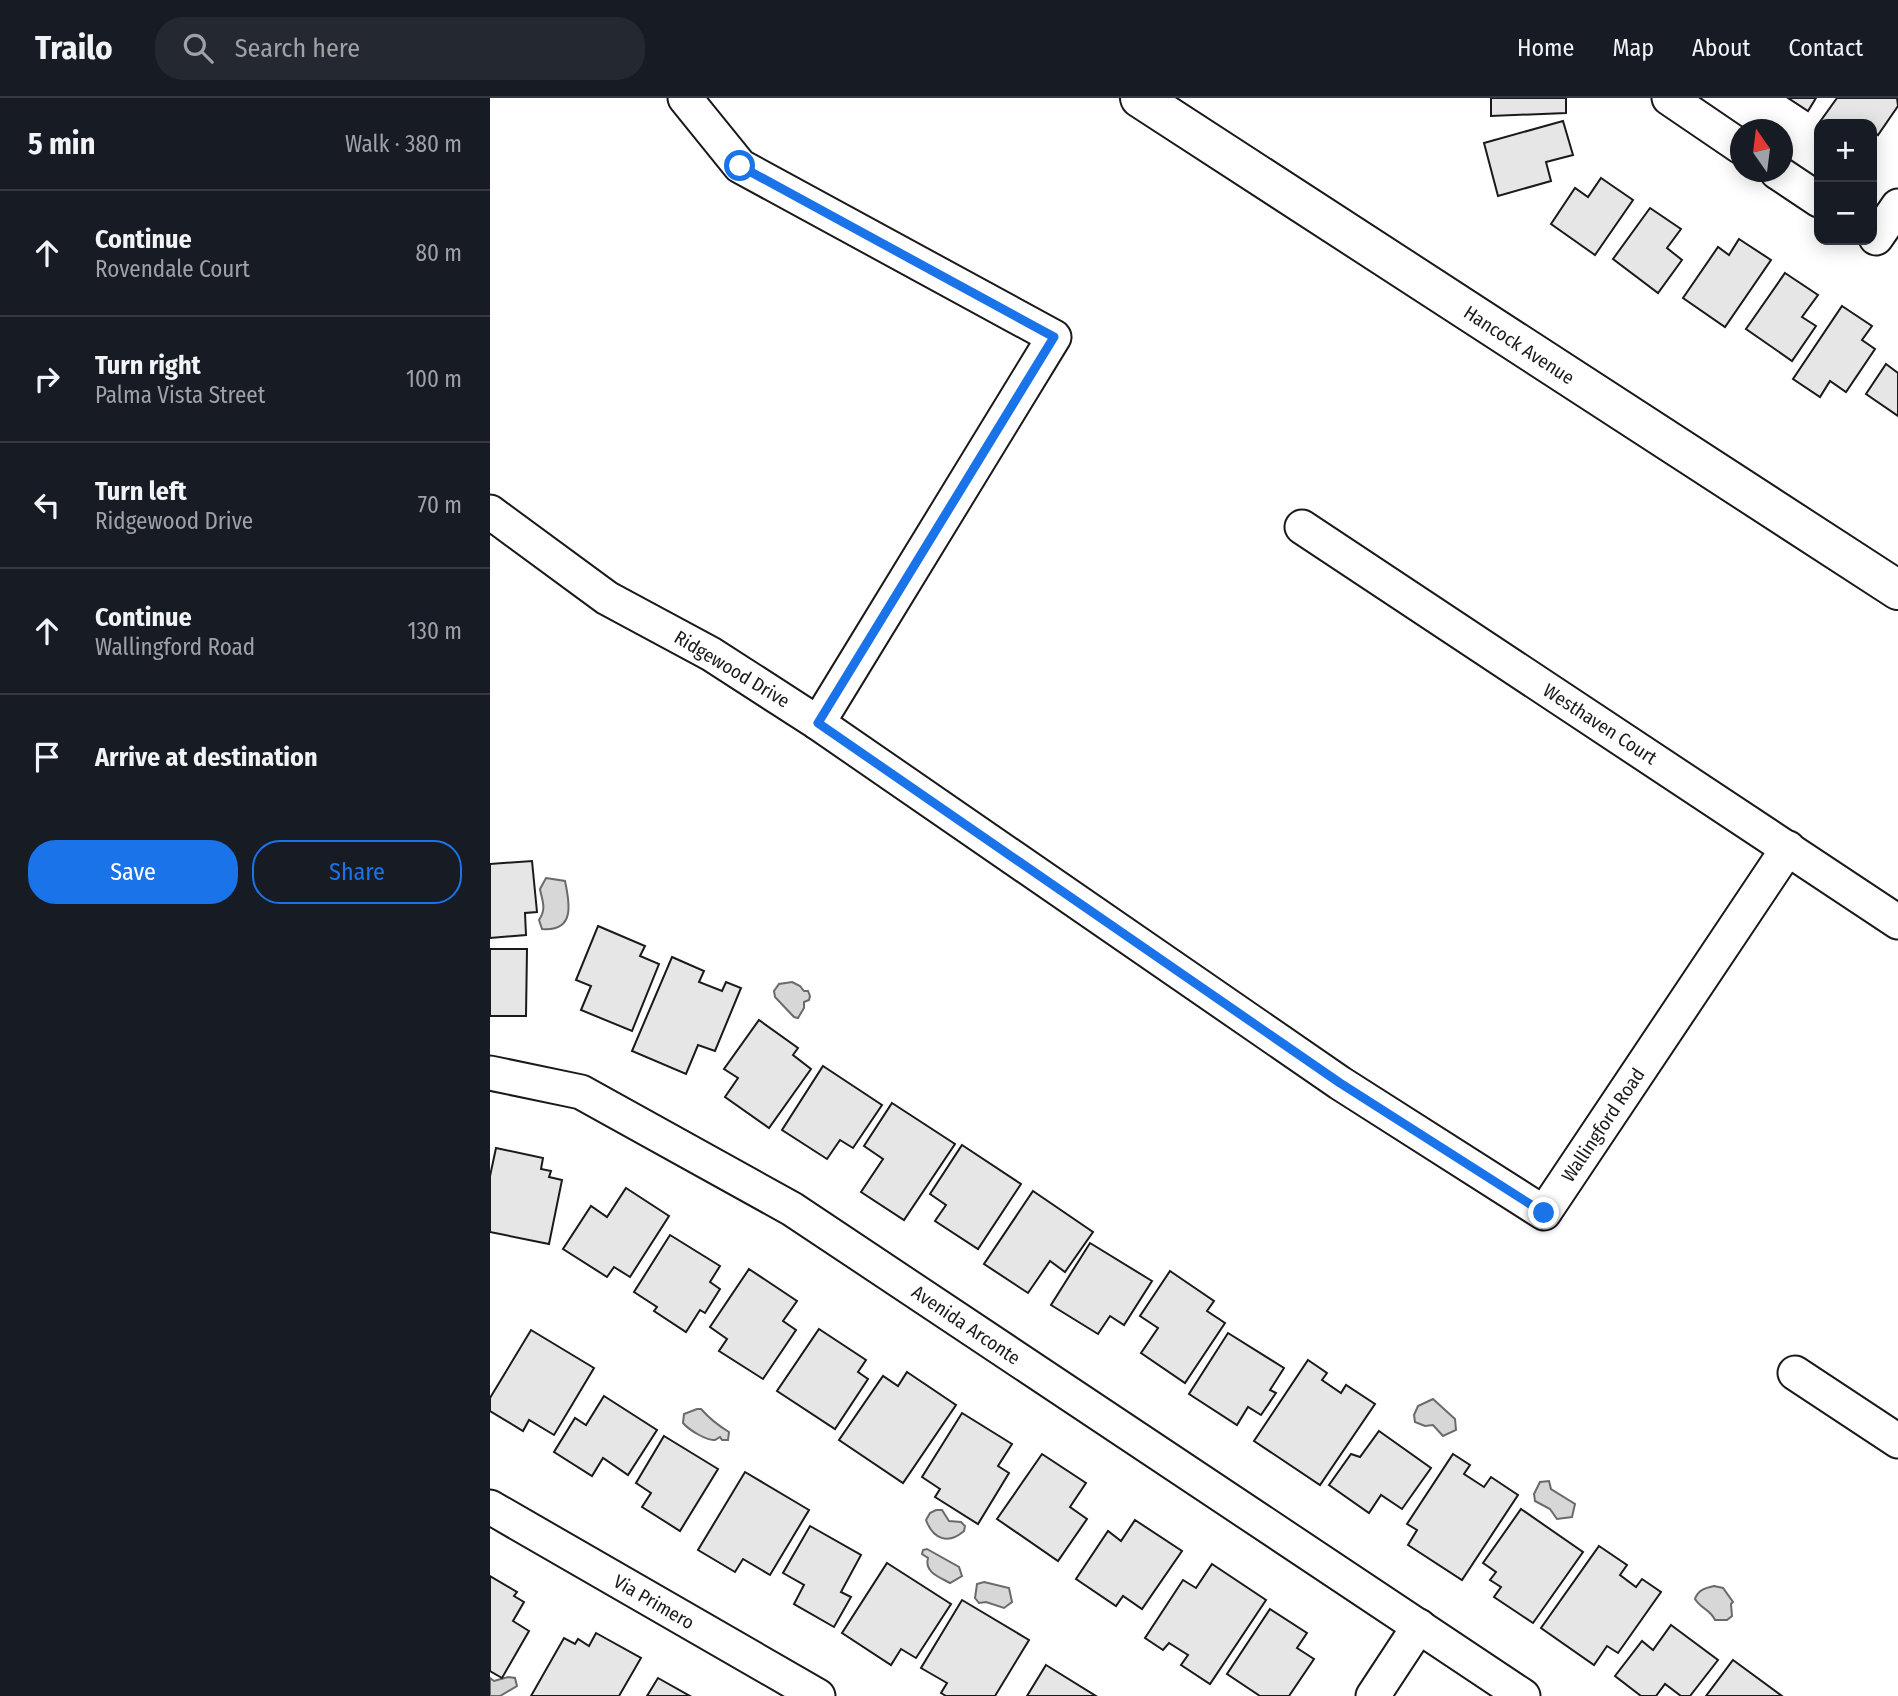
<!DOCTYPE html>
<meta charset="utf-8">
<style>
:root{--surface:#171b24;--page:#242831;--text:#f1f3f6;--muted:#9ea1a6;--line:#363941;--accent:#1a73e8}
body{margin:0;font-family:"Fira Sans Condensed",sans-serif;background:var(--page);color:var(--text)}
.controls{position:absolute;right:21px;top:21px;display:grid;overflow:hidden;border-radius:14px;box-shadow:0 4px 18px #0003}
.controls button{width:63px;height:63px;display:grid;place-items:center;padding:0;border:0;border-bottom:2px solid var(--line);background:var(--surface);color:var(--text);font:35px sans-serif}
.compass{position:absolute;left:1240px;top:21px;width:63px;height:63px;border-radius:50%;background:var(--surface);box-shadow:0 4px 18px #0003;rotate:346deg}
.stop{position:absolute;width:21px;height:21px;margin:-16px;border:5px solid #1a73e8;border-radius:50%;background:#fff}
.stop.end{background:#1a73e8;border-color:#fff;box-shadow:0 2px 7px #0008}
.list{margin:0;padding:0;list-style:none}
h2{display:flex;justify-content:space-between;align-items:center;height:91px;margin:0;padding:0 28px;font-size:30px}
h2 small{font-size:23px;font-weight:400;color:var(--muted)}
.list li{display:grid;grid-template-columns:46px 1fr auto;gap:21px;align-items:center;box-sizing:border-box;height:126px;padding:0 28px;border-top:2px solid var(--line)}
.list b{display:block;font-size:26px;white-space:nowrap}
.list p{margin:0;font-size:23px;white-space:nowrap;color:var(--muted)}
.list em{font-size:23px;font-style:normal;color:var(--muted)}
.actions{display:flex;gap:14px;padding:21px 28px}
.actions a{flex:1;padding:16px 0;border:2px solid var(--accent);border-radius:28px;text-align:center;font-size:24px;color:var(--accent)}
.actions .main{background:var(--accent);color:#fff}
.icon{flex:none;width:38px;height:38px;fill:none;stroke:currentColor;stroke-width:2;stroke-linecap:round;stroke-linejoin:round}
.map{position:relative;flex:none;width:1408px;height:1598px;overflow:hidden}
header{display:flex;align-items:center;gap:42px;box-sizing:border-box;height:98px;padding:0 35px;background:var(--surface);border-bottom:2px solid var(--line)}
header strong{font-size:33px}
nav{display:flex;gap:38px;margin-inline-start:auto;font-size:24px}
.search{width:490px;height:63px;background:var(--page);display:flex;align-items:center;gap:18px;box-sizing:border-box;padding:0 24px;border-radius:28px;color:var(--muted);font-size:26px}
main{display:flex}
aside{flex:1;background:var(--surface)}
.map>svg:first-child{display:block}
.water{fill:#d7d7d7;stroke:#6a6a6a;stroke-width:2}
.building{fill:#e6e6e6;stroke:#1a1a1a;stroke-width:2}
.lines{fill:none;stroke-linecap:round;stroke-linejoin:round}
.minor-casing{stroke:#1a1a1a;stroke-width:37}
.major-casing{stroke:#1a1a1a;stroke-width:42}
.minor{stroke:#fff;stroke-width:33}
.major{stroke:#fff;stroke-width:38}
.route{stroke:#1a73e8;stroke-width:9}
.labels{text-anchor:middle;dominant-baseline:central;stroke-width:5;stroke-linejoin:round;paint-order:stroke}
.street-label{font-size:19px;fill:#1a1a1a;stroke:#fff}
</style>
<header>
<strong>Trailo</strong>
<div class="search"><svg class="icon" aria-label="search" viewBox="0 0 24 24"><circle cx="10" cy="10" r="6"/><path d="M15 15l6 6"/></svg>Search here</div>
<nav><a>Home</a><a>Map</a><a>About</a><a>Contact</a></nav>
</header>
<main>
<aside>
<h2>5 min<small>Walk · 380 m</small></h2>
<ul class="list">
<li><svg class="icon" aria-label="ahead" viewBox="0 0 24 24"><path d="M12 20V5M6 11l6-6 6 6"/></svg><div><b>Continue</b><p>Rovendale Court</p></div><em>80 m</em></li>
<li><svg class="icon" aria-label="right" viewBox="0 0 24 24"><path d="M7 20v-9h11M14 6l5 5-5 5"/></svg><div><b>Turn right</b><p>Palma Vista Street</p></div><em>100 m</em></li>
<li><svg class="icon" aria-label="left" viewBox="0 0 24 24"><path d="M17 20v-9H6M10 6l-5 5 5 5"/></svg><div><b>Turn left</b><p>Ridgewood Drive</p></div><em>70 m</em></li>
<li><svg class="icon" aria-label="ahead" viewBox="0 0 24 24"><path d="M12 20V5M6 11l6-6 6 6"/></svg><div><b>Continue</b><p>Wallingford Road</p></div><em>130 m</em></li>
<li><svg class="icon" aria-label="arrive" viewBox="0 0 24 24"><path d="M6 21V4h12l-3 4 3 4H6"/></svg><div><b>Arrive at destination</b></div></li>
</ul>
<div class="actions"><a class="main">Save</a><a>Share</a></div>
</aside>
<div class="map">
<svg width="1408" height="1598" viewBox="0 0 1408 1598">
<rect width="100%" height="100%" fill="#fff"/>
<!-- water -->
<g class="water">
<path d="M56 780 75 783C80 806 85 834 52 831L49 822C57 810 52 803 50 791Z"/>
<polygon points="302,884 310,888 314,893 318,893 320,898 319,902 314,904 314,910 308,920 304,919 285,899 284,893 289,886"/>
<polygon points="943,1301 965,1321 966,1332 953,1338 943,1327 935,1328 925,1324 924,1317 928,1308"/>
<path d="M207 1311H211C219 1320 229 1328 239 1334L238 1342H232L230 1339 225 1342C217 1343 199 1332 193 1325L194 1316Z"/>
<polygon points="1059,1383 1061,1391 1085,1406 1082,1419 1067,1421 1060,1411 1045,1403 1044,1396 1050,1384"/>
<path d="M446 1412H452L459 1423 471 1424 475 1428 474 1433C458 1447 443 1441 436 1422L440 1415Z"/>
<path d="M437 1451 469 1469 472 1478 460 1485C449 1479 434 1474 438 1460L432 1456 433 1452Z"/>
<polygon points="494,1484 519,1490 522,1504 514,1510 496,1504 489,1505 485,1500 487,1486"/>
<path d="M1224 1488 1233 1490 1243 1504 1241 1506 1242 1518 1237 1522H1225C1220 1511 1211 1511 1205 1501 1208 1492 1215 1490 1224 1488Z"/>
<polygon points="18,1579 25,1580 27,1588 10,1598 0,1598 0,1580 4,1583"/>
</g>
<!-- building -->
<g class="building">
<polygon points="1001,0 1076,0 1076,15 1001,18"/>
<polygon points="1298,0 1326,0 1318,13"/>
<polygon points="1347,0 1407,0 1408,8 1388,37 1382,33 1382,26 1329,26 1329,29 1327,28"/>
<polygon points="1073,23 1083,57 1056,64 1061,83 1008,98 994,45"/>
<polygon points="1111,80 1143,102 1105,157 1061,126 1085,90 1098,99"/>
<polygon points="1160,110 1191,131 1177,150 1192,162 1168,195 1123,161"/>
<polygon points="1249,141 1281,162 1235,229 1193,200 1228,149 1239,157"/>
<polygon points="1295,175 1328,197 1312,219 1326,228 1302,263 1256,231"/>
<polygon points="1352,208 1382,228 1372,242 1385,251 1356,294 1340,283 1330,299 1303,281"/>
<polygon points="1396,266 1408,275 1408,318 1376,296"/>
<polygon points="42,763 47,814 35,815 36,837 0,840 0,766"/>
<polygon points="108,828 155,848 150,858 169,866 142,933 91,912 101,888 86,882"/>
<polygon points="0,851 37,851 36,918 0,918"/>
<polygon points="182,859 214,873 209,884 232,893 236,884 251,890 225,953 208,947 196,976 142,953"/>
<polygon points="269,922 308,950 303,957 321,971 279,1030 235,999 248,980 234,971"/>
<polygon points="333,968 392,1007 363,1050 350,1042 337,1061 292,1032"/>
<polygon points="402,1005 465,1046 414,1122 371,1094 393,1061 374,1048"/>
<polygon points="472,1047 531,1086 488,1151 445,1123 456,1107 440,1096"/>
<polygon points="6,1050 53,1060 51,1071 61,1073 59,1079 72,1082 59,1146 0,1134 0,1078"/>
<polygon points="136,1090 179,1118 140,1179 124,1169 117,1179 73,1151 101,1108 117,1119"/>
<polygon points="543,1093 603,1134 575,1174 560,1163 538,1195 494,1166"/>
<polygon points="180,1137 230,1168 220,1184 230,1191 215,1215 210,1212 196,1234 164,1213 167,1209 144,1194"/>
<polygon points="600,1145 662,1183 634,1227 620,1218 608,1236 561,1207"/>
<polygon points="259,1171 307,1203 293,1223 306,1232 273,1281 229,1253 237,1241 220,1229"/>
<polygon points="680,1173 724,1203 717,1213 735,1225 695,1285 651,1255 668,1230 650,1218"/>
<polygon points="329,1231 376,1262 368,1274 378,1281 345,1331 287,1293"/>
<polygon points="41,1232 104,1270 64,1337 39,1322 33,1333 0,1313 0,1300"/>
<polygon points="738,1235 794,1270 780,1292 786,1295 771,1317 758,1309 747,1327 699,1296"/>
<polygon points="818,1262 837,1275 832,1282 851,1295 856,1287 885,1306 830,1387 764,1343"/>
<polygon points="417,1274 466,1307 413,1385 349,1342 393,1278 408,1288"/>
<polygon points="114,1298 167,1332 138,1377 113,1360 102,1378 64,1354 85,1320 96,1327"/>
<polygon points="472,1315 522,1346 508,1368 519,1375 488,1426 445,1399 450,1391 432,1379"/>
<polygon points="889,1333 941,1370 912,1411 891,1397 879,1415 839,1387 861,1356 870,1359"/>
<polygon points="174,1338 228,1371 190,1433 152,1409 161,1395 146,1385"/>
<polygon points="552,1356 596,1385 580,1409 597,1421 568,1463 507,1421"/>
<polygon points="963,1356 980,1367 974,1376 994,1389 1001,1379 1028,1397 972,1482 918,1447 927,1432 917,1426"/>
<polygon points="255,1374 319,1412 280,1477 253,1461 245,1474 208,1452"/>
<polygon points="1031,1411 1093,1454 1043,1525 1004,1499 1011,1489 1000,1482 1006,1474 993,1465"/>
<polygon points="645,1422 692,1453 652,1511 633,1498 626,1508 586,1481 618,1433 631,1443"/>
<polygon points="320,1428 371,1457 351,1494 361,1499 344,1529 304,1506 314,1487 293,1475"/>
<polygon points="1109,1448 1137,1467 1130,1477 1146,1489 1152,1481 1171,1494 1128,1555 1117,1548 1104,1567 1051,1530"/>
<polygon points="397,1465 461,1506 426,1560 411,1551 401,1567 352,1535"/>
<polygon points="722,1466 776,1502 720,1586 691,1567 698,1557 679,1545 673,1552 655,1540 693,1482 706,1490"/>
<polygon points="0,1478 27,1494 24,1498 34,1504 23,1523 39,1533 12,1580 0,1573"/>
<polygon points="472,1502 539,1542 505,1598 456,1598 451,1595 457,1585 431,1570"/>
<polygon points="780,1511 817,1535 807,1550 824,1561 799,1598 770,1598 737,1576"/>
<polygon points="1181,1527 1228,1562 1200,1598 1191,1598 1175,1586 1166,1598 1151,1598 1125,1578 1152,1543 1163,1552"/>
<polygon points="106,1535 151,1560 129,1598 41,1598 74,1540 85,1546 88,1541 99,1548"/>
<polygon points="1243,1562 1292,1598 1216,1598"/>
<polygon points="556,1567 606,1598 537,1598"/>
<polygon points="168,1580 200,1598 157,1598"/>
</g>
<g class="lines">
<defs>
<g id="minor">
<polyline points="195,0 250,68 564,239 328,625"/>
<polyline points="1179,0 1251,49"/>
<polyline points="1287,74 1329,102"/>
<polyline points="1386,140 1408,108"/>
<polyline points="0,414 117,500 221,556 328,625 850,985 1054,1115 1298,750"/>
<polyline points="812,429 1408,824"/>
<polyline points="0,975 91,994 302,1111 1033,1598"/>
<polyline points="1305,1275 1408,1343"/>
<polyline points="0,1409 328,1598"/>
<polyline points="883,1598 929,1528"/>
</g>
<polyline id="major" points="650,0 1408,492"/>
</defs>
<!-- minor casing -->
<use href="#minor" class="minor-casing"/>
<!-- major casing -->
<use href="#major" class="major-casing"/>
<!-- minor -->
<use href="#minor" class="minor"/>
<!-- major -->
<use href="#major" class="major"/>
</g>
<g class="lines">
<!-- route -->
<polyline class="route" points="250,68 564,239 328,625 850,985 1054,1115"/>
</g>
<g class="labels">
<!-- street labels -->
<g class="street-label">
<text transform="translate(1029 247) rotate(33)">Hancock Avenue</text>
<text transform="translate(242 571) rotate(31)">Ridgewood Drive</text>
<text transform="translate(1110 626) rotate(33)">Westhaven Court</text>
<text transform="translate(1113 1027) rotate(-56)">Wallingford Road</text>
<text transform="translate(476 1227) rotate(34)">Avenida Arconte</text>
<text transform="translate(164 1504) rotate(30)">Via Primero</text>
</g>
</g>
</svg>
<div class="controls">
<button>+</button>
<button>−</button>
</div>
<svg class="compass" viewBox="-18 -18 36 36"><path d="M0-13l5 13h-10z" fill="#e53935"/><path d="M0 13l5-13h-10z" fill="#9ea1a6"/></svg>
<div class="stop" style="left:250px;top:68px"></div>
<div class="stop end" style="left:1054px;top:1115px"></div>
</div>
</main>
